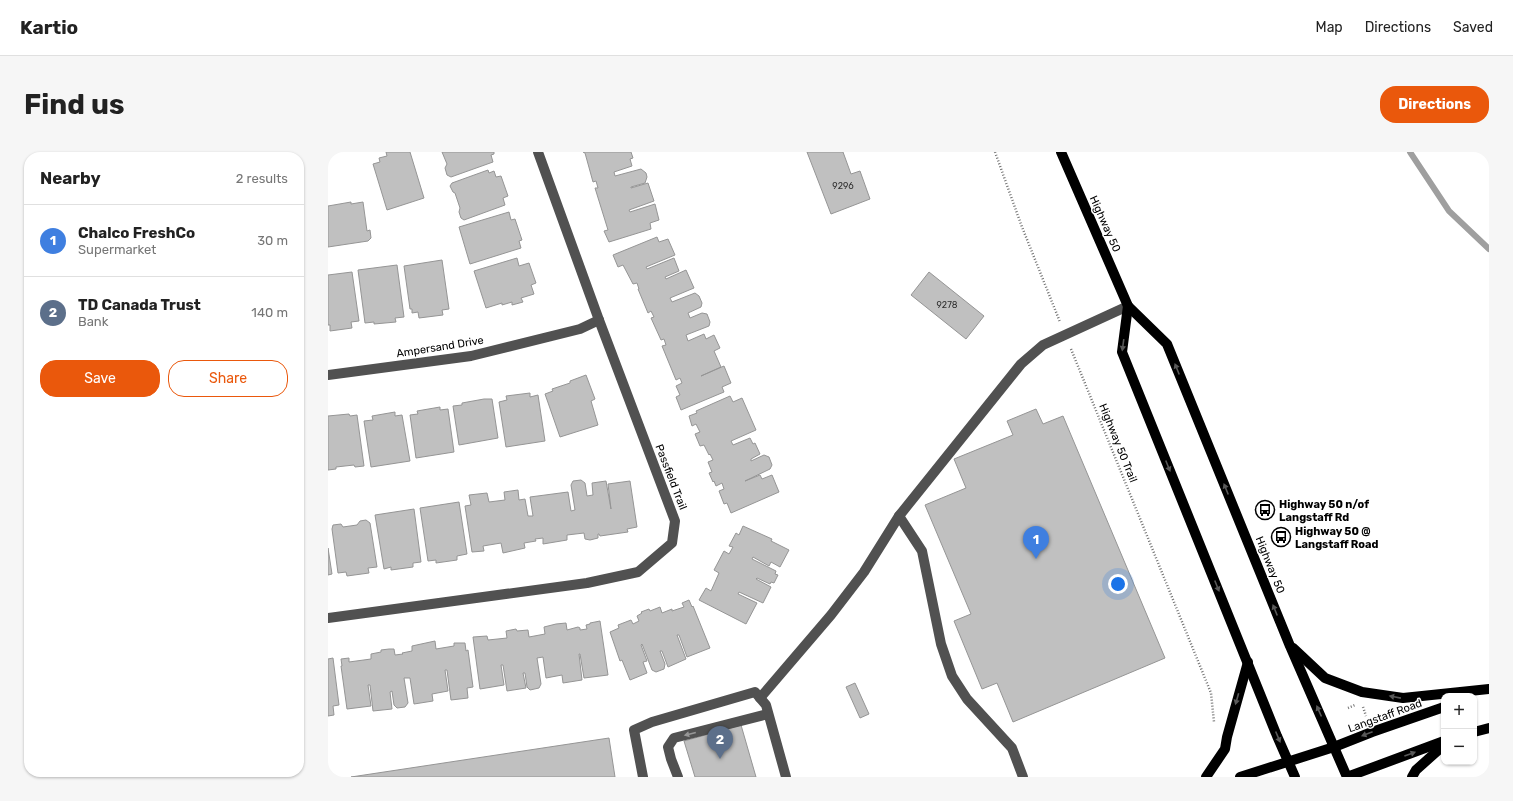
<!DOCTYPE html>
<meta charset="utf-8">
<style>
:root{--surface:#fff;--page:#f6f6f6;--text:#222;--muted:#767676;--line:#e0e0e0;--accent:#ea580c}
body{margin:0;font-family:Rubik,sans-serif;background:var(--page);color:var(--text)}
.controls{position:absolute;right:12px;bottom:12px;display:grid;overflow:hidden;border-radius:8px;box-shadow:0 1px 3px #0004}
.controls button{width:36px;height:36px;display:grid;place-items:center;padding:0;border:0;border-bottom:1px solid var(--line);background:var(--surface);color:var(--text);font:20px sans-serif}
.you{position:absolute;left:790px;top:432px;width:14px;height:14px;margin:-10px;border:3px solid #fff;border-radius:50%;background:#1a73e8;box-shadow:0 0 0 6px #1a73e833}
.badge{display:grid;place-items:center;width:26px;height:26px;border-radius:50%;background:var(--accent);color:#fff;font-size:13px;font-weight:700}
.pin{position:absolute;translate:-50% -33px;filter:drop-shadow(0 1px 2px #0008)}
.pin::after{content:'';position:absolute;top:21px;width:14px;height:12px;background:inherit;clip-path:polygon(0 0,100% 0,50% 100%)}
.list{margin:0;padding:0;list-style:none}
h2{display:flex;justify-content:space-between;align-items:center;height:52px;margin:0;padding:0 16px;font-size:17px}
h2 small{font-size:13px;font-weight:400;color:var(--muted)}
.list li{display:grid;grid-template-columns:26px 1fr auto;gap:12px;align-items:center;box-sizing:border-box;height:72px;padding:0 16px;border-top:1px solid var(--line)}
.list b{display:block;font-size:15px;white-space:nowrap}
.list p{margin:0;font-size:13px;white-space:nowrap;color:var(--muted)}
.list em{font-size:13px;font-style:normal;color:var(--muted)}
.actions{display:flex;gap:8px;padding:12px 16px}
.actions a{flex:1;padding:9px 0;border:1px solid var(--accent);border-radius:16px;text-align:center;font-size:14px;color:var(--accent)}
.actions .main{background:var(--accent);color:#fff}
.map{position:relative;flex:none;width:1161px;height:625px;overflow:hidden;border-radius:16px}
header{display:flex;align-items:center;gap:24px;box-sizing:border-box;height:56px;padding:0 20px;background:var(--surface);border-bottom:1px solid var(--line)}
header strong{font-size:19px}
nav{display:flex;gap:22px;margin-inline-start:auto;font-size:14px}
.intro{display:flex;align-items:center;justify-content:space-between;box-sizing:border-box;height:96px;padding:0 24px}
h1{margin:0;font-size:28px}
.button{padding:10px 18px;border-radius:16px;background:var(--accent);color:#fff;font-size:14px;font-weight:700}
main{display:flex;gap:24px;padding:0 24px}
aside{flex:1;background:var(--surface);border-radius:16px;box-shadow:0 1px 3px #0004}
.map>svg:first-child{display:block}
.lines{fill:none;stroke-linecap:round;stroke-linejoin:round}
.stream{stroke:#9f9f9f;stroke-width:6}
.building{fill:#c0c0c0;stroke:#959595}
.path{stroke:#737373;stroke-width:2.5;stroke-dasharray:1 2;stroke-linecap:butt}
.minor{stroke:#515151;stroke-width:10}
.major{stroke:#000;stroke-width:10}
.oneway{fill:#595959}
.oneway2{fill:#979797}
.labels{text-anchor:middle;dominant-baseline:central;stroke-width:3;stroke-linejoin:round;paint-order:stroke}
.number-label{font-size:9px;fill:#303030}
.street-label{font-size:11px;fill:#000;stroke:#fff}
.poi-label{font-size:11px;font-weight:bold;fill:#000;stroke:#fff;text-anchor:start}
</style>
<header>
<strong>Kartio</strong>
<nav><a>Map</a><a>Directions</a><a>Saved</a></nav>
</header>
<div class="intro"><h1>Find us</h1><a class="button">Directions</a></div>
<main>
<aside>
<h2>Nearby<small>2 results</small></h2>
<ul class="list">
<li><span class="badge" style="background:#3f7fe0">1</span><div><b>Chalco FreshCo</b><p>Supermarket</p></div><em>30 m</em></li>
<li><span class="badge" style="background:#5c6f8a">2</span><div><b>TD Canada Trust</b><p>Bank</p></div><em>140 m</em></li>
</ul>
<div class="actions"><a class="main">Save</a><a>Share</a></div>
</aside>
<div class="map">
<svg width="1161" height="625" viewBox="0 0 1161 625">
<rect width="100%" height="100%" fill="#fff"/>
<g class="lines">
<!-- stream -->
<polyline class="stream" points="1082,0 1121,59 1161,97"/>
</g>
<!-- building -->
<g class="building">
<polygon points="58,0 82,0 96,46 59,58 45,12 52,10 51,6 59,4"/>
<polygon points="114,0 166,0 166,2 163,3 165,10 123,25 119,23 117,16 119,12"/>
<polygon points="255,0 303,0 305,6 302,7 304,14 286,20 287,24 313,17 318,21 319,25 317,31 303,35 303,36 320,31 326,49 301,58 302,60 327,52 331,68 322,71 323,77 281,90 276,79 280,78 267,36 270,36 268,29 265,30 257,1"/>
<polygon points="479,0 515,0 523,22 532,19 542,47 503,62"/>
<polygon points="160,18 161,21 166,19 168,25 173,24 180,44 175,46 177,53 136,68 133,66 131,60 132,56 127,41 125,40 122,34 124,31"/>
<polygon points="23,50 23,52 35,50 39,79 42,78 43,86 40,89 0,95 0,54"/>
<polygon points="181,60 183,68 187,67 194,88 191,89 193,96 142,112 131,75"/>
<polygon points="329,85 331,90 340,87 347,103 318,115 319,117 346,106 351,119 337,125 338,127 358,118 366,136 342,146 344,150 367,141 371,144 374,151 373,155 360,161 362,166 374,161 379,162 382,170 381,174 358,183 360,189 376,182 378,187 386,183 392,196 386,199 393,215 373,224 396,214 403,231 394,235 396,240 353,258 348,245 352,243 348,234 354,231 352,226 348,228 334,194 338,193 336,187 333,188 323,166 326,165 323,159 320,161 310,137 311,137 309,131 305,132 295,113 290,115 285,103"/>
<polygon points="189,106 191,114 201,111 208,131 203,133 206,142 193,146 195,150 184,153 184,150 174,153 174,151 158,156 146,119"/>
<polygon points="114,108 121,157 114,158 115,163 91,166 90,160 84,161 84,157 82,157 76,114"/>
<polygon points="69,113 76,165 67,166 68,170 46,172 46,170 37,171 30,118"/>
<polygon points="24,120 31,169 23,170 24,176 2,179 2,173 0,173 0,123"/>
<polygon points="601,120 656,164 638,187 583,143"/>
<polygon points="258,223 267,247 263,249 270,273 232,285 217,242 225,239 224,237 242,231 242,229"/>
<polygon points="202,241 202,245 210,243 217,289 178,295 171,250 179,248 178,244"/>
<polygon points="402,244 405,250 414,246 428,278 403,289 405,293 422,286 425,292 427,291 432,302 423,307 423,309 436,303 441,305 444,313 442,317 417,329 432,323 434,327 444,323 451,340 403,361 399,351 396,352 391,339 396,337 394,331 388,334 386,329 385,330 381,321 384,320 380,310 385,308 382,302 381,303 376,293 372,294 367,282 372,280 368,272 364,274 361,264 369,261 368,259"/>
<polygon points="156,247 164,247 170,286 131,293 125,254 134,253 134,251"/>
<polygon points="112,255 112,258 120,257 126,300 88,306 82,263 90,262 89,259"/>
<polygon points="708,257 715,272 735,264 837,506 685,570 669,531 654,537 626,469 643,462 597,353 638,336 626,307 685,283 679,269"/>
<polygon points="67,260 67,264 74,263 82,309 43,315 36,269 45,268 44,264"/>
<polygon points="21,262 22,264 29,263 36,314 27,315 26,313 8,315 8,317 0,318 0,264"/>
<polygon points="253,328 257,331 259,344 265,343 264,331 278,329 283,357 280,332 302,329 309,375 299,377 300,380 272,384 271,382 270,382 270,386 262,388 257,387 256,381 239,383 239,388 215,392 215,386 207,387 208,389 196,391 197,396 175,401 173,391 155,394 156,399 144,400 137,354 143,353 141,343 159,341 161,350 177,348 176,340 190,338 191,348 197,347 200,364 205,364 202,345 240,340 243,359 247,358 243,333 245,329"/>
<polygon points="131,350 139,402 129,404 129,408 108,411 108,408 100,409 92,356"/>
<polygon points="86,357 93,410 85,411 85,415 63,418 63,415 56,417 47,363"/>
<polygon points="38,368 42,371 49,415 40,416 41,421 19,424 18,420 10,421 4,377 5,373 13,372 15,375 29,373 32,369"/>
<polygon points="415,374 444,387 443,389 461,398 452,415 443,410 441,414 425,405 424,407 448,419 447,422 450,423 446,431 443,430 442,432 429,426 428,427 443,435 435,451 411,440 410,442 429,451 418,472 371,448 378,436 383,439 391,421 386,418 396,399 401,402 405,395 401,394 408,381 411,383"/>
<polygon points="0,396 4,422 0,423"/>
<polygon points="361,448 364,455 365,454 382,496 359,505 351,483 349,483 358,507 340,515 334,499 332,499 337,512 336,517 328,520 324,518 314,492 313,493 319,509 315,510 319,521 302,528 294,508 292,509 282,480 291,476 290,473 303,468 305,472 311,469 309,464 314,461 313,460 321,457 322,459 332,455 334,461 344,457 344,459 356,455 354,451"/>
<polygon points="272,469 280,523 256,526 252,502 251,502 254,528 235,531 234,523 218,526 215,505 209,506 213,532 211,536 202,538 199,535 197,521 195,521 198,536 179,539 175,513 173,513 176,533 152,537 145,485 159,484 160,488 179,486 178,479 188,477 189,479 200,478 201,485 217,482 216,475 228,472 238,471 239,478 250,475 252,476 252,478 259,477 258,473 262,472 262,471"/>
<polygon points="107,489 108,497 126,494 126,491 137,491 138,499 140,498 145,535 139,536 140,546 123,548 119,518 117,518 120,539 104,542 105,549 86,552 82,526 76,526 80,551 77,555 69,556 66,553 64,539 62,540 64,557 45,559 42,533 40,533 43,554 19,557 13,514 14,514 13,507 21,506 21,510 43,507 43,502 53,500 53,498 61,497 66,497 67,503 75,502 74,501 84,499 84,494"/>
<polygon points="5,506 11,553 5,554 6,563 0,564 0,507"/>
<polygon points="527,531 541,562 532,566 518,535"/>
<polygon points="413,573 428,625 367,625 356,589"/>
<polygon points="281,586 287,625 23,625"/>
</g>
<g class="lines">
<!-- path -->
<g class="path">
<polyline points="667,0 694,75 732,170"/>
<polyline points="743,197 883,541 886,570"/>
<polyline points="1035,555 1038,564"/>
<polyline points="1020,556 1027,553"/>
</g>
<!-- minor -->
<g class="minor">
<polyline points="0,223 143,204 252,177 271,168"/>
<polyline points="571,364 693,212 715,193 800,154"/>
<polyline points="0,466 259,431 310,420 344,391 347,369 271,168 210,0"/>
<polyline points="432,546 503,463 536,420 571,364 594,399 613,492 624,524 639,547 684,596 695,625"/>
<polyline points="315,625 306,578 324,570 427,540 438,553 458,625"/>
<polyline points="350,625 343,607 340,595 346,586 440,562"/>
</g>
<!-- major -->
<g class="major">
<polyline points="733,0 800,154 839,192 962,494 1019,625"/>
<polyline points="800,154 794,200 949,584 967,625"/>
<polyline points="965,496 997,526 1034,540 1075,546 1161,537"/>
<polyline points="1146,580 1161,576"/>
<polyline points="878,625 897,597 899,585 920,510"/>
<polyline points="912,625 1006,595 1044,580 1116,555"/>
<polyline points="1019,625 1116,589"/>
<polyline points="1084,625 1088,618 1116,593"/>
</g>
</g>
<!-- one-way arrows -->
<defs><path id="oneway-solid" d="M-6-.8H1V-3.2L6.5 0L1 3.2V.8H-6Z"/></defs>
<g class="oneway">
<use href="#oneway-solid" transform="translate(795 193) rotate(98)"/>
<use href="#oneway-solid" transform="translate(849 217) rotate(-112)"/>
<use href="#oneway-solid" transform="translate(840 314) rotate(68)"/>
<use href="#oneway-solid" transform="translate(898 337) rotate(-112)"/>
<use href="#oneway-solid" transform="translate(889 434) rotate(68)"/>
<use href="#oneway-solid" transform="translate(947 458) rotate(-112)"/>
<use href="#oneway-solid" transform="translate(1067 545) rotate(-169)"/>
<use href="#oneway-solid" transform="translate(909 547) rotate(106)"/>
<use href="#oneway-solid" transform="translate(991 559) rotate(-114)"/>
<use href="#oneway-solid" transform="translate(1039 582) rotate(159)"/>
<use href="#oneway-solid" transform="translate(950 585) rotate(67)"/>
<use href="#oneway-solid" transform="translate(1082 602) rotate(-20)"/>
</g>
<use class="oneway2" href="#oneway-solid" transform="translate(362 582) rotate(166)"/>
<!-- icons -->
<defs>
<symbol id="bus-ring" viewBox="-11 -11 22 22"><circle r="9.5" fill="#fff" stroke="#000" stroke-width="1.5"/><path d="M-5-6H5V4H4V6H2V4H-2V6H-4V4H-5ZM-3.5-4V0h7V-4ZM-3.5 1.2v1.5H-2V1.2ZM2 1.2v1.5H3.5V1.2Z" fill="#000"/></symbol>
</defs>
<g fill-rule="evenodd">
<use href="#bus-ring" x="926" y="347" width="22" height="22"/>
<use href="#bus-ring" x="942" y="374" width="22" height="22"/>
</g>
<g class="labels">
<!-- number labels -->
<g class="number-label">
<text x="515" y="34">9296</text>
<text x="619" y="153">9278</text>
</g>
<!-- street labels -->
<g class="street-label">
<text transform="translate(777 72) rotate(66)">Highway 50</text>
<text transform="translate(112 195) rotate(-9)">Ampersand Drive</text>
<text transform="translate(790 291) rotate(68)">Highway 50 Trail</text>
<text transform="translate(343 325) rotate(69)">Passfield Trail</text>
<text transform="translate(942 413) rotate(68)">Highway 50</text>
<text transform="translate(1057 564) rotate(-20)">Langstaff Road</text>
</g>
<!-- poi labels -->
<g class="poi-label">
<text x="951" y="352">Highway 50 n/of<tspan x="951" dy="13">Langstaff Rd</tspan></text>
<text x="967" y="379">Highway 50 @<tspan x="967" dy="13">Langstaff Road</tspan></text>
</g>
</g>
</svg>
<div class="controls">
<button>+</button>
<button>−</button>
</div>
<div class="you"></div>
<div class="pin badge" style="left:708px;top:407px;background:#3f7fe0">1</div>
<div class="pin badge" style="left:392px;top:607px;background:#5c6f8a">2</div>
</div>
</main>
